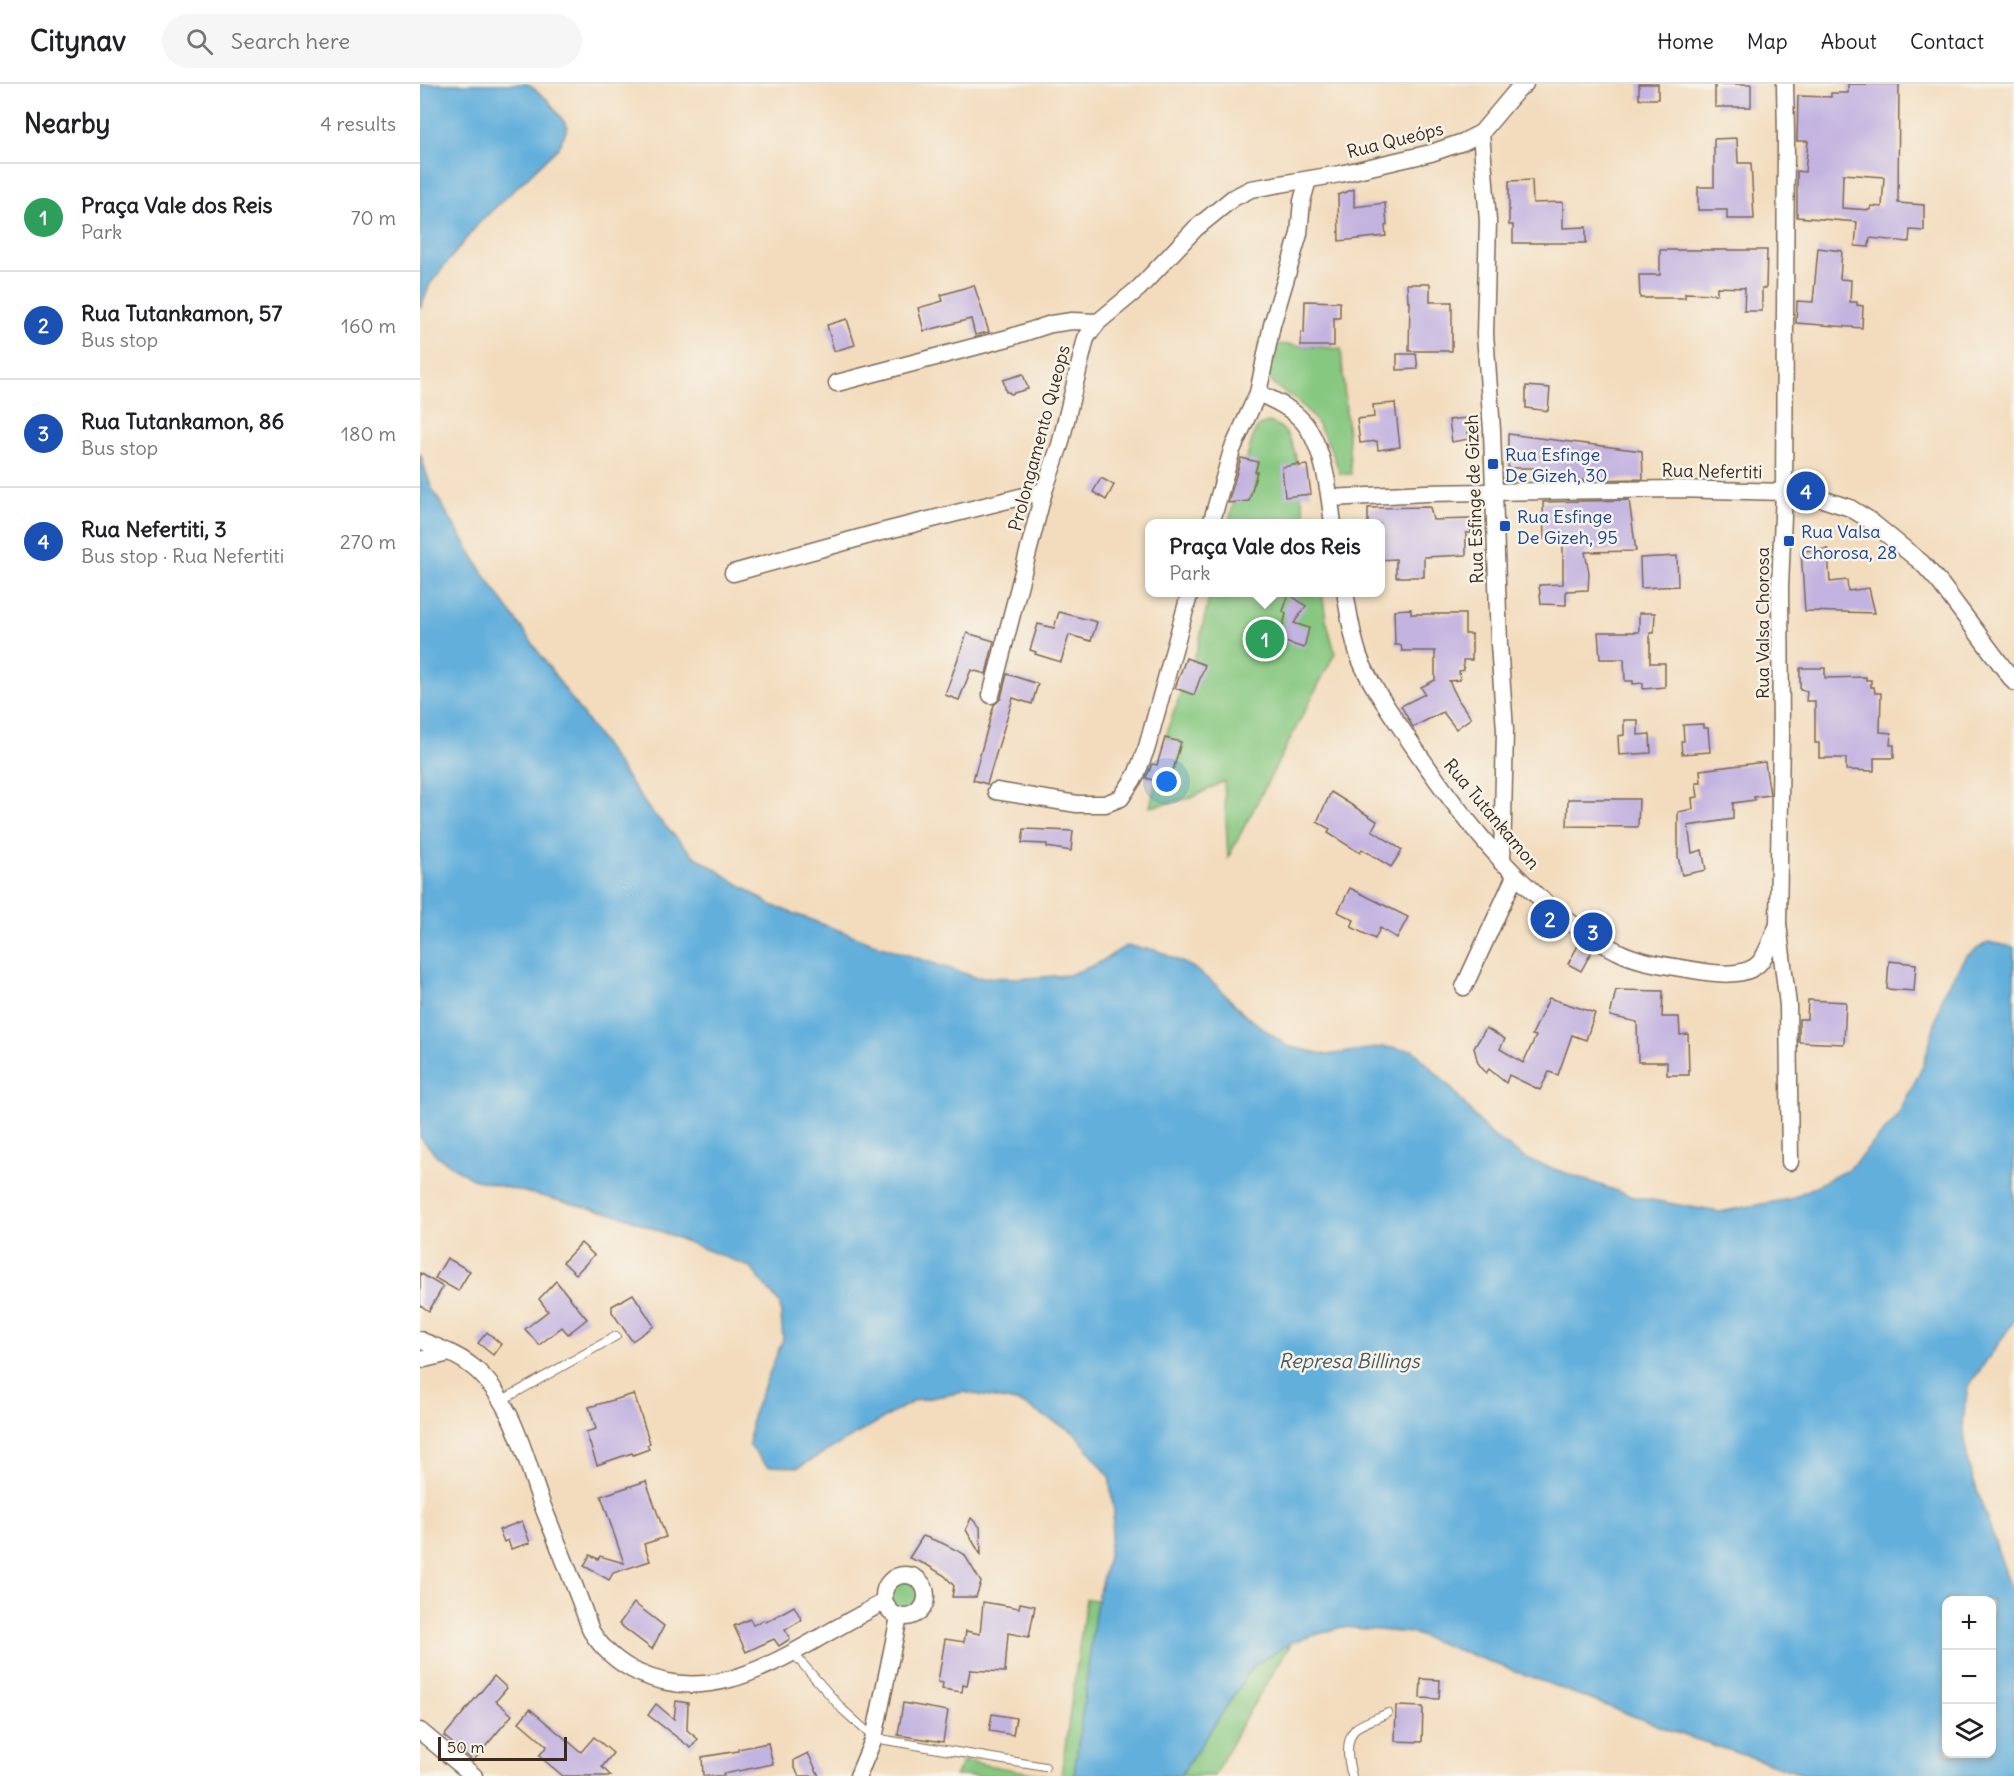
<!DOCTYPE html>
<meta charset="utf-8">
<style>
:root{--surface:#fff;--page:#f6f6f6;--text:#202124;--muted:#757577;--line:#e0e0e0;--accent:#c8321e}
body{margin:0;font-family:Delius,sans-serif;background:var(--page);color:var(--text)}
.controls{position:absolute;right:18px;bottom:18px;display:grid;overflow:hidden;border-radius:12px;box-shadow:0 3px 9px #0003}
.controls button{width:54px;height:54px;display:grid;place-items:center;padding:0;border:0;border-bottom:2px solid var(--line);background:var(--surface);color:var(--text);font:30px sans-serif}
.scale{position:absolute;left:18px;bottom:15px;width:129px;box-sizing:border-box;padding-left:6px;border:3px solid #3b2a1e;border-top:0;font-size:16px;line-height:21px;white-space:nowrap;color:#3b2a1e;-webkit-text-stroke:4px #f7f3e8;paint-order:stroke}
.you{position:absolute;left:747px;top:698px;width:21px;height:21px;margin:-15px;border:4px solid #fff;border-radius:50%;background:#1a73e8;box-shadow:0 0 0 9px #1a73e833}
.badge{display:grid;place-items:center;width:39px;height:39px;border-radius:50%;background:var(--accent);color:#fff;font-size:20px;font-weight:700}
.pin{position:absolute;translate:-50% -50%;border:3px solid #fff;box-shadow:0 2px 6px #0006}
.popup{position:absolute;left:725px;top:435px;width:240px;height:78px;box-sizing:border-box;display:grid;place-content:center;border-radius:12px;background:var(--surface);filter:drop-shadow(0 2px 4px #0005);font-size:20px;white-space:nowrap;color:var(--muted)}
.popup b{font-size:22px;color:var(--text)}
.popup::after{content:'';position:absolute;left:50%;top:100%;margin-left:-12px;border:12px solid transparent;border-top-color:var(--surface)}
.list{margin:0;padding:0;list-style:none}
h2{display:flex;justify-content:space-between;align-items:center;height:78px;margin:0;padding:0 24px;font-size:26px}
h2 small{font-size:20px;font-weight:400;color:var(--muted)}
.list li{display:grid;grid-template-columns:39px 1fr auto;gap:18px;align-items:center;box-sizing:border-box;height:108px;padding:0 24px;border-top:2px solid var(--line)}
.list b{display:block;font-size:22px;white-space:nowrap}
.list p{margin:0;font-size:20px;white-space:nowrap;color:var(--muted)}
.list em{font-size:20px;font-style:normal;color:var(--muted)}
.icon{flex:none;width:33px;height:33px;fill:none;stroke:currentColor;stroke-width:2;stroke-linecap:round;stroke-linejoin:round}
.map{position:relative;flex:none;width:1594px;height:1692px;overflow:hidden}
header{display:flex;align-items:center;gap:36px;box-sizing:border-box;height:84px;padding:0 30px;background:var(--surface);border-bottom:2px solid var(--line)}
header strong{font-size:28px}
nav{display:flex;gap:33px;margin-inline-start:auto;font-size:21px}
.search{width:420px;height:54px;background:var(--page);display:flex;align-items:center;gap:15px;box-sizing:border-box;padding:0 21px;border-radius:33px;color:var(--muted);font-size:22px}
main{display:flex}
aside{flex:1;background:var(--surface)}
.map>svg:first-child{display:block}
.green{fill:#87c881;stroke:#617950;stroke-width:1.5}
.water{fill:#62afdc;stroke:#4e6c7d;stroke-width:1.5;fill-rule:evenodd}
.building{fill:#c3b3e0;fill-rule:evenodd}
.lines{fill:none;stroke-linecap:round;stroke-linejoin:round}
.lane-casing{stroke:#7b6856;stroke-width:10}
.street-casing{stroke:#7b6856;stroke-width:19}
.lane{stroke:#fff;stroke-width:8}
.street{stroke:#fff;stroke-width:16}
.transit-dot{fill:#1a4fb4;stroke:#f7f3e8;stroke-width:2}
.labels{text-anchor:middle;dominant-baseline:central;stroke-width:5;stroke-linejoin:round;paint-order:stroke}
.street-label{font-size:18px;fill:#3b2a1e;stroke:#f7f3e8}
.transit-label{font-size:18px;fill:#164399;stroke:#f7f3e8;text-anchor:start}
.water-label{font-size:20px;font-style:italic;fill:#495960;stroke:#f7f3e8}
</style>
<header>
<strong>Citynav</strong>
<div class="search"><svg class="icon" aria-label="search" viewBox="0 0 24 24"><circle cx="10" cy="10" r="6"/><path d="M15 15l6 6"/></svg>Search here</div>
<nav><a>Home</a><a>Map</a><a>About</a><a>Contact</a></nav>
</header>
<main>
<aside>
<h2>Nearby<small>4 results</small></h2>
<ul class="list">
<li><span class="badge" style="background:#2e9e5b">1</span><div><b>Praça Vale dos Reis</b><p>Park</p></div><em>70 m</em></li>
<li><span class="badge" style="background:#1a4fb4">2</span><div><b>Rua Tutankamon, 57</b><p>Bus stop</p></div><em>160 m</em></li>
<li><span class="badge" style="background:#1a4fb4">3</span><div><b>Rua Tutankamon, 86</b><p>Bus stop</p></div><em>180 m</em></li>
<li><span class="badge" style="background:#1a4fb4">4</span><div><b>Rua Nefertiti, 3</b><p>Bus stop · Rua Nefertiti</p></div><em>270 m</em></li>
</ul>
</aside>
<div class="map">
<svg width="1594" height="1692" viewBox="0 0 1594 1692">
<rect width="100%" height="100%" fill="#f7f3e8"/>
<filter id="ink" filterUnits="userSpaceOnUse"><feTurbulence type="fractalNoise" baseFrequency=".0167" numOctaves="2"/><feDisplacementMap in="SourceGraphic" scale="12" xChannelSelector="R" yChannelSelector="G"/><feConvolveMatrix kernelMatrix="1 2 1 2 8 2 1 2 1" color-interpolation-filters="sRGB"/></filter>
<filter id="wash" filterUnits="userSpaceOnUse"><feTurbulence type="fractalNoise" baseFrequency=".008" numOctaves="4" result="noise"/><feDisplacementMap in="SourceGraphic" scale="24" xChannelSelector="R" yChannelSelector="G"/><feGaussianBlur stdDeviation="1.35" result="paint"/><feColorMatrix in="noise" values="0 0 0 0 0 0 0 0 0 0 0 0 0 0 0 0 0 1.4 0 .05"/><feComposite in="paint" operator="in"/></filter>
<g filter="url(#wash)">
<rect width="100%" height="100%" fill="#f3dcbd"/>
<!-- green -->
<g class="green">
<path d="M855 260 921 265 931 390H920C911 363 900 336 877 317 864 306 854 306 846 289Z"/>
<path d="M848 338C878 343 878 389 881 411 883 421 885 430 887 439L808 440 834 349 839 342Z"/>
<polygon points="790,509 902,509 906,535 915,569 808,774 804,697 771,714 730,723 749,641 778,563"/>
<circle cx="485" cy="1512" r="15"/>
<polygon points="666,1515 677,1516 654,1692 641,1692"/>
<polygon points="872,1558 825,1634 794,1692 760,1692 834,1581"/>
<polygon points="544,1677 622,1691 628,1692 535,1692"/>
</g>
<!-- water -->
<g class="water">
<polygon points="0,0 108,0 128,16 148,43 138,64 58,140 10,200 0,225"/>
<path d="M0 369 11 403 65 492 229 725 273 771 351 821 461 862 555 893 607 894 649 891 677 880 706 862 736 866 772 883 796 901 824 930 867 962 907 971 962 963 993 966 1031 1004 1069 1049 1106 1075 1214 1113 1299 1128 1370 1115 1429 1085 1475 1036 1503 982 1524 907 1546 872 1568 858 1594 863V1237L1548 1303 1543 1336 1548 1380 1594 1513V1692H1388L1263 1651 1111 1593 992 1549 922 1543 872 1558 834 1581 760 1692H654L677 1516 688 1473 694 1429 689 1392 655 1349 601 1319 544 1308 494 1317 379 1383 347 1382 329 1361 332 1333 363 1255 360 1220 330 1183 202 1132 52 1095 18 1073 0 1053ZM1526 1516H1572V1670H1526Z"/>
</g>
<g id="blocks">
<!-- building -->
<g class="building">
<rect x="1219" y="0" width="19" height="15"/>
<rect x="1295" y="0" width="36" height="23"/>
<path d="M1428 0H1479L1478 119 1504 121V147L1490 146 1489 158 1450 154 1449 163 1435 162 1437 138 1377 133V87L1385 88 1388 57H1377L1378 12 1411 13V9H1428ZM1423 90 1464 93 1462 123 1451 122 1450 126 1422 124Z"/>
<polygon points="1317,54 1318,79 1331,79 1334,135 1307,135 1307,126 1278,126 1278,103 1294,103 1294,55"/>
<polygon points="1112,96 1113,119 1143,118 1143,144 1166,143 1166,159 1093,159 1093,141 1089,141 1089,97"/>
<polygon points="934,105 934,123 965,119 967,141 965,142 966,152 919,157 918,111"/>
<polygon points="1398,164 1422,167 1420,195 1431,196 1430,218 1437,218 1437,221 1443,222 1442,244 1376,239 1377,217 1393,218"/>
<polygon points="1240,166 1347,166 1346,204 1342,204 1342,227 1324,227 1325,204 1297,203 1297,210 1265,209 1265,214 1220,214 1219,191 1240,191"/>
<polygon points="987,200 1010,200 1010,218 1032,218 1032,267 989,267 990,218 988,218"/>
<polygon points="554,201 569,248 555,251 551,235 504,247 498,224 523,217 521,211"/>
<polygon points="885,217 920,218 920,234 914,234 914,262 881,262 881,248 884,249"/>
<polygon points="427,235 435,261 414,267 407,241"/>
<polygon points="977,270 996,270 998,285 977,286"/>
<polygon points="603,290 608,305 590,310 589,308 586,308 583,296"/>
<polygon points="1106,302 1130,304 1128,327 1106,324"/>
<polygon points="975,319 980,363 958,366 957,357 940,359 937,335 954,333 953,321"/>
<polygon points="1046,334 1049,355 1032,358 1029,336"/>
<polygon points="1088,350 1222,367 1223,395 1124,397 1120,395 1120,384 1088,384"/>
<polygon points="821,374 838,378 835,388 837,388 829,417 808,419"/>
<polygon points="879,380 879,382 887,381 891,410 865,413 862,383"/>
<polygon points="681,394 694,401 686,416 673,408"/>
<polygon points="1209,416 1216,467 1165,468 1169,489 1168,506 1146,507 1146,521 1121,520 1119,501 1143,500 1143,456 1124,455 1123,418"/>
<polygon points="1010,423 1013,436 1051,435 1051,449 1046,449 1046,471 1004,473 1004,493 976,493 976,475 960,476 960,440 948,440 948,424"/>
<polygon points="1408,465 1410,498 1427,496 1428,507 1449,504 1455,529 1385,527 1381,467"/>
<polygon points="1257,472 1258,502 1221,504 1220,474"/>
<polygon points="869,510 886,522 874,539 889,544 884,564 862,557 859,558 866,530 863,527"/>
<polygon points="991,525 991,530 1045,530 1045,550 1052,550 1052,576 1043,576 1044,586 1039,587 1040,596 1029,597 1039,617 1051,634 1036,645 1023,628 993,643 981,622 1005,610 1001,603 1015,596 1015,567 982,567 981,561 975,561 974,526"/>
<polygon points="639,528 677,538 671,557 649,551 641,578 615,570 616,568 610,566 618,540 634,544"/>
<polygon points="1219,529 1235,529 1234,549 1230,549 1230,579 1245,579 1245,603 1223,605 1223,599 1213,600 1213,597 1205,597 1204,575 1180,575 1178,548 1219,548"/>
<polygon points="547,549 574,557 566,590 551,586 539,616 525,611"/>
<polygon points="766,574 785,581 774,611 755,604"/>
<polygon points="1380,584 1405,584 1405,594 1446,593 1446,596 1451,596 1451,603 1454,603 1455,609 1461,609 1460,648 1471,649 1470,661 1474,661 1474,674 1454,674 1454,687 1426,686 1426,674 1399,674 1399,659 1395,659 1395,617 1386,617 1387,607 1380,606"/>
<polygon points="587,590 618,600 612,620 593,614 567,700 553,696 574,621 581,614"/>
<polygon points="1204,636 1218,636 1218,651 1230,650 1231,669 1199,671 1198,652 1204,651"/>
<polygon points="1283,640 1283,644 1288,644 1290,668 1262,670 1261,657 1264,657 1263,641"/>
<polygon points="745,654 761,658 749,701 726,694 732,680 737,681"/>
<polygon points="1345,678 1350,711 1334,713 1335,716 1313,719 1313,735 1268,742 1272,769 1282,766 1286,786 1262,791 1258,772 1258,728 1273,725 1272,714 1278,713 1276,699 1281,699 1280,686"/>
<polygon points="911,708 957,737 952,746 982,766 971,783 942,765 940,769 908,749 910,745 897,738"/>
<polygon points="1148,715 1219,715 1218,743 1147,742"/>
<polygon points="604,745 653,747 651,767 627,763 627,760 602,759"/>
<polygon points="930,804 988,833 977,854 960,844 955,855 931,843 934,836 918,828"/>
<polygon points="1159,860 1172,867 1161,887 1148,880"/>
<polygon points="1469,877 1496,880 1494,907 1467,905"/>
<polygon points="1196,906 1243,907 1242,933 1259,933 1260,951 1268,950 1269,991 1247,991 1247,978 1218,978 1217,938 1190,932"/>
<polygon points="1129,914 1175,929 1166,956 1152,951 1138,991 1129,988 1120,1006 1089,991 1086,999 1069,985 1066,989 1058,979 1054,964 1066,944 1085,955 1080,965 1103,979 1116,952 1112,951"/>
<polygon points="1388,916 1426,918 1424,960 1379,958 1379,935 1387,935"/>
<polygon points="161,1159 174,1171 156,1190 143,1178"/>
<polygon points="27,1174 50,1187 38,1207 15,1194"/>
<polygon points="0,1189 23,1203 9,1227 0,1221"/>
<polygon points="136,1197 167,1235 148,1250 142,1243 119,1261 105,1245 128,1227 119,1215"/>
<polygon points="213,1210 234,1242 212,1257 192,1228 192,1222"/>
<polygon points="67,1248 81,1260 73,1271 58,1259"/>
<polygon points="214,1310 230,1359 227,1361 229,1365 213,1371 212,1369 177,1381 166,1348 176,1345 169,1323"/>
<polygon points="226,1397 246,1453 224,1460 230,1477 193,1489 189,1496 164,1482 170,1471 178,1475 180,1472 204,1479 181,1412"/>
<polygon points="551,1434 560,1443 561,1471 546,1446"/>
<polygon points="102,1437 110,1459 91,1465 88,1456 84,1458 79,1446"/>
<polygon points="503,1452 522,1459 544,1470 561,1498 556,1513 532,1513 534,1502 525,1492 507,1481 489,1474"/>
<polygon points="563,1518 599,1524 600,1519 615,1522 609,1553 588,1549 585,1588 550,1586 547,1602 543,1601 542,1608 522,1605 523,1599 518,1598 525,1555 544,1558 546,1547 560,1550"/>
<polygon points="214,1519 244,1542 232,1565 199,1540"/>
<polygon points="374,1522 382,1536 365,1546 370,1555 359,1562 354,1555 326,1568 314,1542 330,1535 333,1541 344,1536 346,1538"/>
<polygon points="74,1592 87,1604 76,1617 92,1631 53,1677 24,1652"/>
<polygon points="1001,1595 1020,1596 1019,1615 1000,1614"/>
<polygon points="256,1617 268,1619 267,1646 278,1655 271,1664 228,1631 236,1620 254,1635"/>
<polygon points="483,1619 528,1627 523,1658 478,1651"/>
<polygon points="976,1622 1003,1623 1002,1658 975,1657"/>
<polygon points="110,1625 161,1668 174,1653 193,1669 182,1683 191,1692 143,1692 119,1672 127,1662 99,1638"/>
<polygon points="572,1630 596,1634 593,1651 569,1647"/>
<polygon points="348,1659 353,1680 303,1690 304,1692 283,1692 282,1673 318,1667 318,1665"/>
<polygon points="388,1669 399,1692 379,1692 374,1682 374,1676"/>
</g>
</g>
</g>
<g filter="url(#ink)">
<use href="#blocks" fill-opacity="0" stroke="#7b6856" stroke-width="1.5"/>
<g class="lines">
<defs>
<g id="lane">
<polyline points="81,1317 196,1252"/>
<polyline points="373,1569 423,1626 454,1654 625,1683"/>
<path d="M932 1692C928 1677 924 1657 936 1644 942 1639 960 1633 968 1629"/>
</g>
<g id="street">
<polyline points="1365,0 1366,52 1364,408 1360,503 1361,651 1358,840 1368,921 1370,1078"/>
<polyline points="1061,49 1068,137 1065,250 1072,346 1079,560 1085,646 1082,779"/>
<polyline points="417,299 588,254 631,240 652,237 678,238"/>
<path d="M838 309C856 317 876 326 888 344 905 371 909 408 913 440"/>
<polyline points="910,414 1006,409 1256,405 1364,408 1402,415 1430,424 1448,435 1502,479 1520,499 1594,598"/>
<polyline points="791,440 812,366 838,309 852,241 879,150 882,117 888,96"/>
<polyline points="313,489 457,449 624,407"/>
<path d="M925 508C929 530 932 554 940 575 952 604 972 630 989 656 1042 735 1110 824 1197 867 1218 878 1244 881 1267 885 1289 889 1330 897 1343 874 1349 864 1353 851 1358 841"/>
<polyline points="571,611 624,407 640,361 666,254 678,238 719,204 776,144 813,114 831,105 920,90 1011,69 1043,58 1061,49 1098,5 1105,0"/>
<polyline points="576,707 657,720 685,720 701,714 716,691 727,663 770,508"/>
<polyline points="1044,903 1095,792"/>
<path d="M0 1256C18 1264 37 1270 53 1283 92 1315 104 1370 120 1415 137 1459 156 1503 171 1547 183 1566 198 1579 219 1589 281 1617 337 1589 392 1558 416 1544 440 1531 464 1518"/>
<polyline points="0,1276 30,1269"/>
<circle cx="485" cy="1512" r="21"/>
<polyline points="0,1647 54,1692"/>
<polyline points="438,1692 454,1654 479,1533"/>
</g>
</defs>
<!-- lane casing -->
<use href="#lane" class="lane-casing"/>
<!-- street casing -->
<use href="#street" class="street-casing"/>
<!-- lane -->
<use href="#lane" class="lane"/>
<!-- street -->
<use href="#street" class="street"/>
</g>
</g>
<!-- markers -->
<g class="transit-dot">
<rect x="1067" y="374" width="12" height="12" rx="3"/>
<rect x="1079" y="436" width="12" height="12" rx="3"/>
<rect x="1363" y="451" width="12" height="12" rx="3"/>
</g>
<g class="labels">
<!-- street labels -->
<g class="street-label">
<text transform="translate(975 56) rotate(-14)">Rua Queóps</text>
<text transform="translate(619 354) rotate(-75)">Prolongamento Queops</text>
<text transform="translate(1292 387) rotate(1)">Rua Nefertiti</text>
<text transform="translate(1054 415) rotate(-92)">Rua Esfinge de Gizeh</text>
<text transform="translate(1342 539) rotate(-90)">Rua Valsa Chorosa</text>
<text transform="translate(1072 730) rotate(50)">Rua Tutankamon</text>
</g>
<!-- transit labels -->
<g class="transit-label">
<text x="1085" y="370">Rua Esfinge<tspan x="1085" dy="21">De Gizeh, 30</tspan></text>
<text x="1097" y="432">Rua Esfinge<tspan x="1097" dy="21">De Gizeh, 95</tspan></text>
<text x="1381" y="447">Rua Valsa<tspan x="1381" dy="21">Chorosa, 28</tspan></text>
</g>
<!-- water labels -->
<g class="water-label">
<text x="929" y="1276">Represa Billings</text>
</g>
</g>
</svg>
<div class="controls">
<button>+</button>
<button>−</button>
<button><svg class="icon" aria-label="layers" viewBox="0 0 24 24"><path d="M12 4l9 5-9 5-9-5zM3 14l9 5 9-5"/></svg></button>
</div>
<div class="scale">50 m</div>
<div class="you"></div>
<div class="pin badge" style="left:845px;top:555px;background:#2e9e5b">1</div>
<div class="popup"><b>Praça Vale dos Reis</b>Park</div>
<div class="pin badge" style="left:1130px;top:835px;background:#1a4fb4">2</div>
<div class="pin badge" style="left:1173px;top:848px;background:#1a4fb4">3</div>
<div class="pin badge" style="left:1386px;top:407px;background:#1a4fb4">4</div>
</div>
</main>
